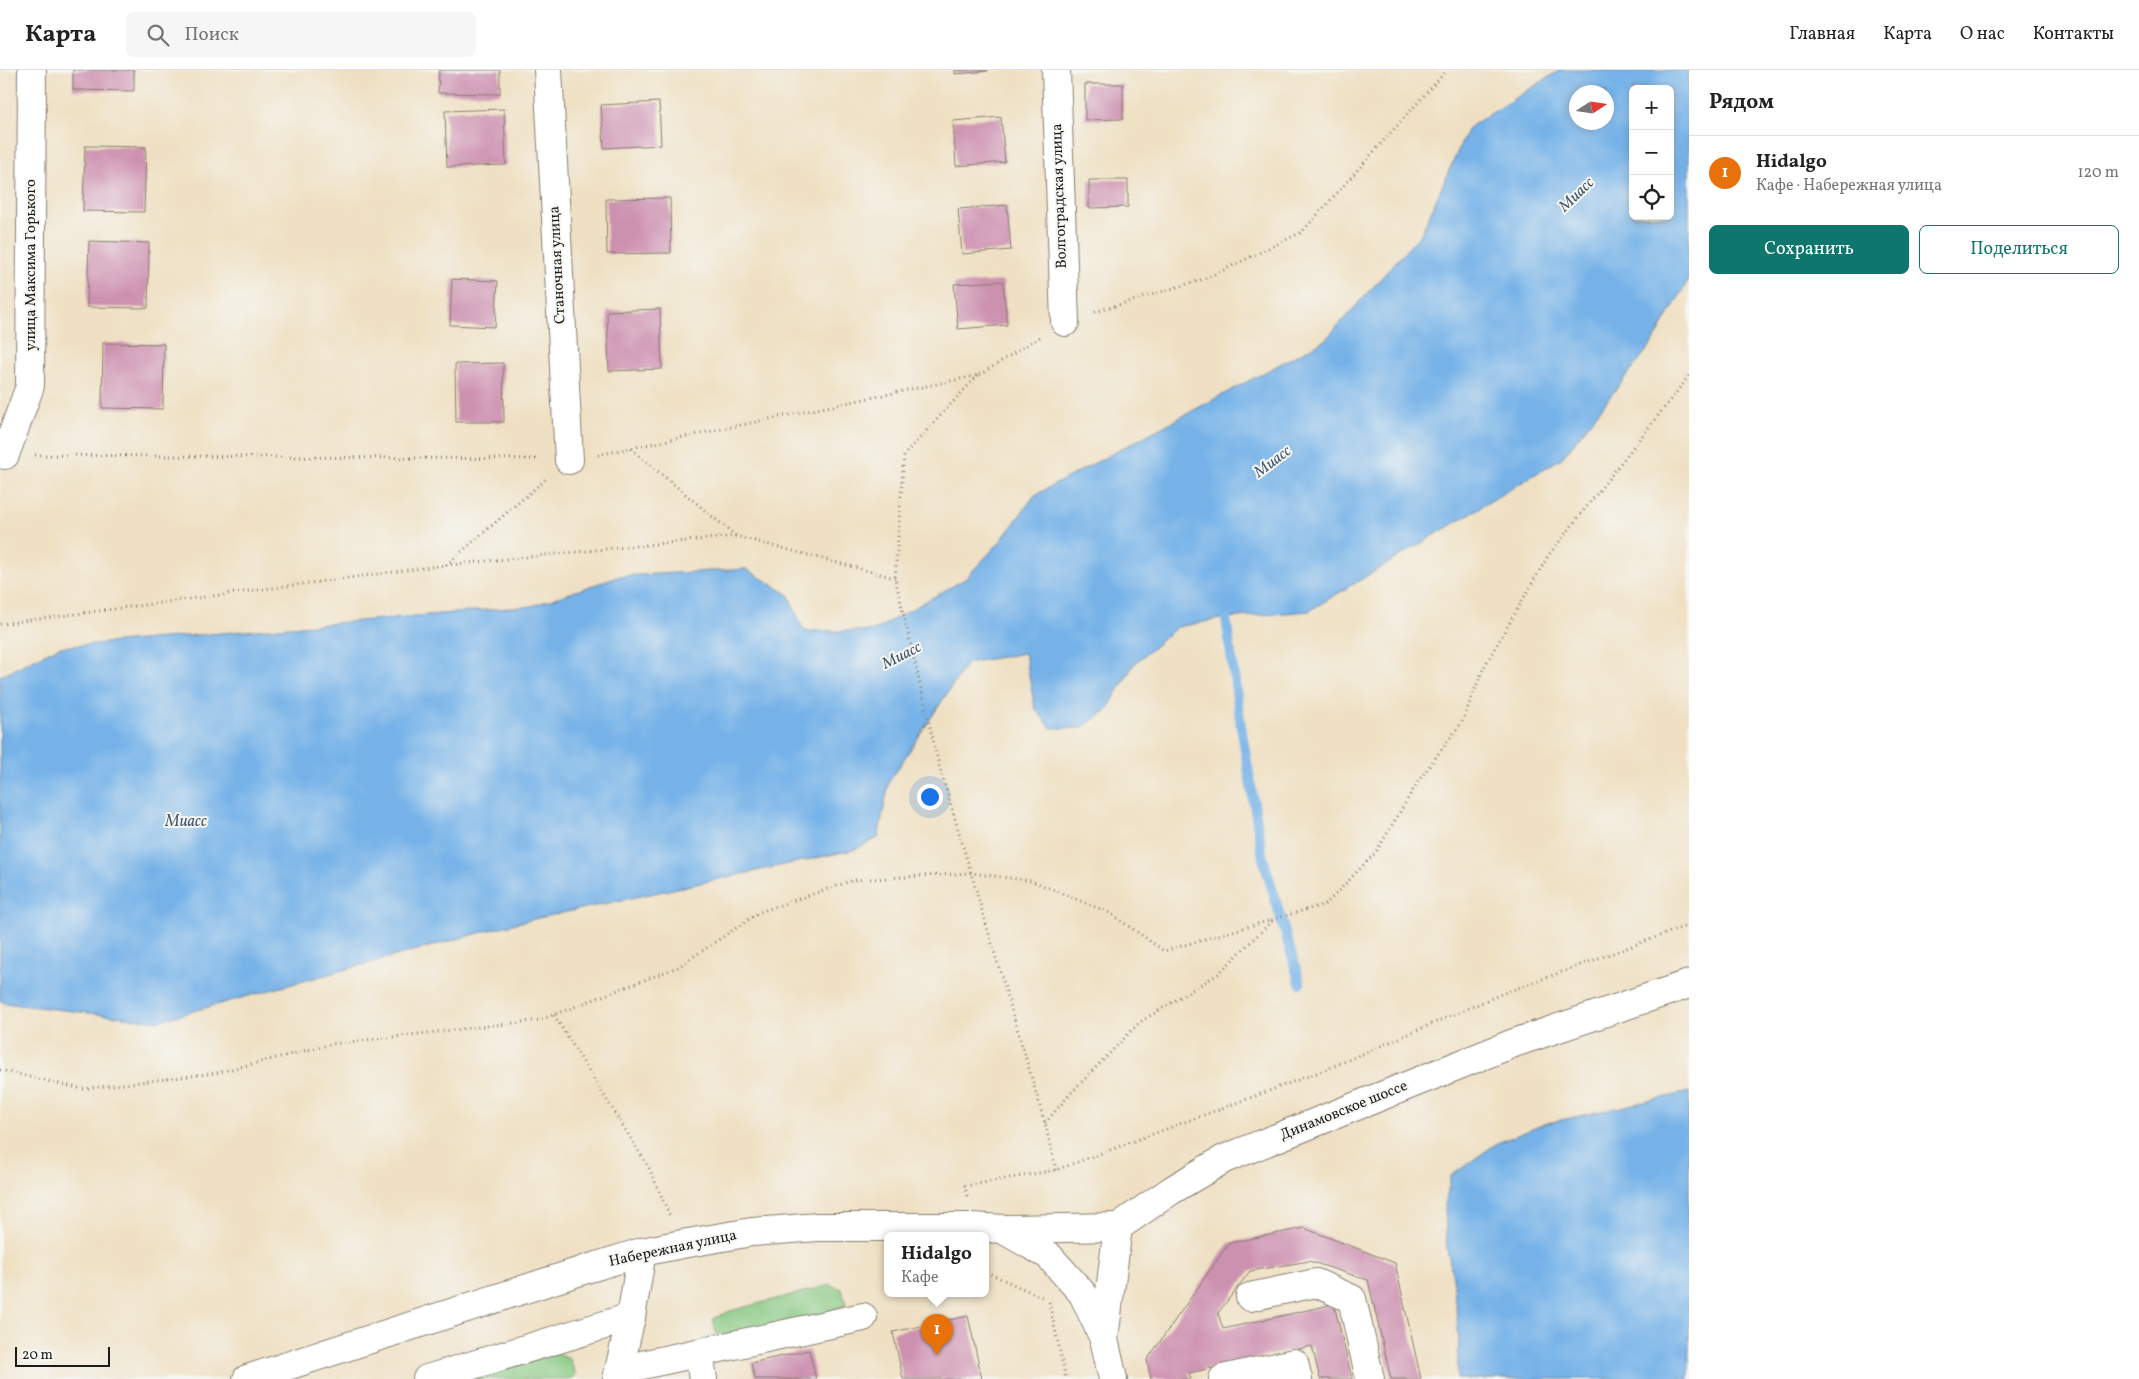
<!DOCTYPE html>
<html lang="ru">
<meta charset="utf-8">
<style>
:root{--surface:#fff;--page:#f6f6f6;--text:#222;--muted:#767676;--line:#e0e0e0;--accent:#0f766e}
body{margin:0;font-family:Vollkorn,serif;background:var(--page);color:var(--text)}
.controls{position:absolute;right:15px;top:15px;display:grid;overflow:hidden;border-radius:8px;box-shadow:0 2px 8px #0003}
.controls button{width:45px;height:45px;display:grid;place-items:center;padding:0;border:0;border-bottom:1px solid var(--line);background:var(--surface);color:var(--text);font:25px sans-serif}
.compass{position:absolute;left:1569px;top:15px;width:45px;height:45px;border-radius:50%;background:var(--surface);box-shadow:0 2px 8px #0003;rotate:78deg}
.scale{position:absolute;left:15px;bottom:12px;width:95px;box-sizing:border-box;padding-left:5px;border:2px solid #1c1c1c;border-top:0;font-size:14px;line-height:18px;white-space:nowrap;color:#1c1c1c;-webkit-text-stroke:4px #f6f6f2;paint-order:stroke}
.you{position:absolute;left:929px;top:726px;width:18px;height:18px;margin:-12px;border:4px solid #fff;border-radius:50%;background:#1a73e8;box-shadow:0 0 0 8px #1a73e833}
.badge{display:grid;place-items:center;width:32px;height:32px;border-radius:50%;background:var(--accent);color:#fff;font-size:16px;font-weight:700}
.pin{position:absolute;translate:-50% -41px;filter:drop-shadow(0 1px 2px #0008)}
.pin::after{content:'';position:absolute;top:26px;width:18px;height:15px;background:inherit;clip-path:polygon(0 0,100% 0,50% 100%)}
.popup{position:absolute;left:884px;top:1162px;width:105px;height:65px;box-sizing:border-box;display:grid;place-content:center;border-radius:8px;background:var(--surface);filter:drop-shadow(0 1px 4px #0005);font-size:16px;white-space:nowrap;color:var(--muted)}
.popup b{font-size:19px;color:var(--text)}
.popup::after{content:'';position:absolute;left:50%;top:100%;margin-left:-10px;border:10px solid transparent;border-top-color:var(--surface)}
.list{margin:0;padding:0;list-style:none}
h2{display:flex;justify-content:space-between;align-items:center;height:65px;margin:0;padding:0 20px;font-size:21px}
h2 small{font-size:16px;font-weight:400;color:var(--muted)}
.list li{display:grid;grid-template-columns:32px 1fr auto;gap:15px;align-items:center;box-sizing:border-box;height:75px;padding:0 20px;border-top:1px solid var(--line)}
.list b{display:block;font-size:19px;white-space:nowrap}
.list p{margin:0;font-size:16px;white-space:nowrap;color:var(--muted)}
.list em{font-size:16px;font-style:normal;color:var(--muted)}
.actions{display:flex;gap:10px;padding:15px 20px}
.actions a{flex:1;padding:11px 0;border:1px solid var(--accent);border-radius:8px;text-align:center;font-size:18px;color:var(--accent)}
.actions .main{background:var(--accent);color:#fff}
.icon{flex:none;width:28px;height:28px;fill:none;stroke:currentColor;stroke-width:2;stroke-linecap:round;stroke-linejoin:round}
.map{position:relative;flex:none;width:1689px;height:1309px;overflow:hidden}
header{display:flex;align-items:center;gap:30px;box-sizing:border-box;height:70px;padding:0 25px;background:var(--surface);border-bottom:1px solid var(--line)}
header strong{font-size:24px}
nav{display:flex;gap:28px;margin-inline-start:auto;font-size:18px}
.search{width:350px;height:45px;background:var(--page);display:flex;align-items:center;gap:12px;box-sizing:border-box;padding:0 18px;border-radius:8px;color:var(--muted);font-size:19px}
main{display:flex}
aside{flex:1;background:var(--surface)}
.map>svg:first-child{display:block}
.green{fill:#87c881;stroke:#52724e}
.water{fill:#76b2e8;stroke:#496782;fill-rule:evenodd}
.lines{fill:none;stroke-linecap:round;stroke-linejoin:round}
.stream{stroke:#76b2e8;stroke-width:10}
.building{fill:#cd91b0}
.minor-casing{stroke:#867e70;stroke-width:30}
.major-casing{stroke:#867e70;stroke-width:30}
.path{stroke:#867e70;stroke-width:3;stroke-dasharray:1 4;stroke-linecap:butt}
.minor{stroke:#fff;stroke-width:28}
.major{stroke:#fff;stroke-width:28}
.labels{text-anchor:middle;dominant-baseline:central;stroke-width:4;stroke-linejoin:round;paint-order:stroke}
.street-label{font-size:15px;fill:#1c1c1c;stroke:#f6f6f2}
.water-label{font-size:16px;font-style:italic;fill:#40586e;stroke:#f6f6f2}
</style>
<header>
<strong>Карта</strong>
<div class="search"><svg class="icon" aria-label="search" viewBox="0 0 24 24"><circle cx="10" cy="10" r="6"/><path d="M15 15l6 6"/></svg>Поиск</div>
<nav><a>Главная</a><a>Карта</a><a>О нас</a><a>Контакты</a></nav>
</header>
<main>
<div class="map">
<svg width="1689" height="1309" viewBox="0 0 1689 1309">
<rect width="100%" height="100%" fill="#f6f6f2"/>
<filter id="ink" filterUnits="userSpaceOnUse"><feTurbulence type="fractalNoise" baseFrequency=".02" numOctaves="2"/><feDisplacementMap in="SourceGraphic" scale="10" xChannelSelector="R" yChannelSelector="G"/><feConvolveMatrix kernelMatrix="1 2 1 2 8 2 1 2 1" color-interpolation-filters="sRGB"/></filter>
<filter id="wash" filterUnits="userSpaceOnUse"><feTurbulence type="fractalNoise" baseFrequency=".0096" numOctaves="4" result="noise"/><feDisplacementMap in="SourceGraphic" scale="20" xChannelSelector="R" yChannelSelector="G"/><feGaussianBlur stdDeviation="1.12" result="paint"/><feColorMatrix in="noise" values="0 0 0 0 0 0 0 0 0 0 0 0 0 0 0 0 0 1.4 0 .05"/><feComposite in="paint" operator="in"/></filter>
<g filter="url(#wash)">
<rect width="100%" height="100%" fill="#efe0c3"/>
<!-- green -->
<g class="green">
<polygon points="830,1215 842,1219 846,1235 826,1243 731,1266 716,1263 713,1249 730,1241"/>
<polygon points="555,1283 570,1289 576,1305 571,1309 459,1309"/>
</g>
<!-- water -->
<g class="water">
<path d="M1560 0H1689V209L1654 271 1562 388 1309 541 1226 548 1177 557 1134 594 1107 640 1082 658H1051L1035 638 1025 583 967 593 889 712 878 768 853 780 516 853 157 951 4 933 0 930V606L59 577 532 536 620 506 746 499 788 524 804 561H873L965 509 999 473 1035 425 1325 270 1421 164 1468 58ZM1633 19H1670V146H1633ZM1576 22H1606V52H1576Z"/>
<polygon points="1689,1022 1689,1309 1457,1309 1459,1269 1453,1207 1447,1179 1445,1135 1451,1106 1497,1073 1547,1053"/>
</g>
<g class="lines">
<!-- stream -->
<polyline class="stream" points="1226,548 1241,656 1263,788 1300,913"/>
</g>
<g id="blocks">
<!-- building -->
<g class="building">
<polygon points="73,0 134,0 134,21 73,20"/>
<polygon points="439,0 500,0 500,24 438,23"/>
<polygon points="955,0 988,0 988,1 955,4"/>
<polygon points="1085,14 1123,14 1123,49 1085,50"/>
<polygon points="659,32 661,75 604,78 601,35"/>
<polygon points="504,39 506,95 447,97 445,41"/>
<polygon points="1001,47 1005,92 956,96 953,51"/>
<polygon points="85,76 146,77 144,142 83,141"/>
<polygon points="1089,110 1128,110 1128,137 1089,138"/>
<polygon points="670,128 671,183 607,184 606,129"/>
<polygon points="1007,135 1011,180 962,184 958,139"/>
<polygon points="89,171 149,173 148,238 87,237"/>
<polygon points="452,209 498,211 495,257 450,255"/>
<polygon points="1003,211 1007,255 958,259 954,214"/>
<polygon points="660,239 662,299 609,301 607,241"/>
<polygon points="103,273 164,274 163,339 102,338"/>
<polygon points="503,293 504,352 456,352 455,294"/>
<polygon points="1304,1158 1395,1193 1421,1309 1391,1309 1368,1210 1309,1191 1250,1201 1218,1243 1223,1259 1334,1234 1352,1309 1320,1309 1312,1276 1189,1303 1191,1309 1151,1309 1147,1290 1229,1173"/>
<polygon points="968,1246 982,1309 903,1309 893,1262"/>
<polygon points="809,1280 816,1309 755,1309 751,1293"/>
</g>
</g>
</g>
<g filter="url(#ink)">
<use href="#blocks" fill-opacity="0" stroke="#867e70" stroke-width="1"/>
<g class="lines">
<defs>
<g id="minor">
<polyline points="548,0 569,390"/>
<polyline points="1056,0 1065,252"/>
<polyline points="5,385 30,316 32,0"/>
<polyline points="1004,1160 1048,1185 1083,1224 1104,1269"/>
<polyline points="1250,1227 1316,1213 1352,1229 1370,1309"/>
<polyline points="699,1283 703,1309"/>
<polyline points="619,1300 863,1247"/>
<polyline points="247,1309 590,1198 642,1182 682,1174 752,1162 818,1157 972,1157 1003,1159 1118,1157"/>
<polyline points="427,1309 631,1247"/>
<polyline points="617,1309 631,1247 642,1182"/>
<polyline points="1223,1309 1294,1293 1298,1309"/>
</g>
<polyline id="major" points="1113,1309 1104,1269 1118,1157 1172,1120 1224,1089 1514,973 1689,914"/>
</defs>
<!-- minor casing -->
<use href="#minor" class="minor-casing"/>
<!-- major casing -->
<use href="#major" class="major-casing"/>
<!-- path -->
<g class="path">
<polyline points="1095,242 1207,208 1302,162 1447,0"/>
<polyline points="978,305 904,385 895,508 939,695 1045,1053 1056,1100"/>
<polyline points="631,379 736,466 895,508"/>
<polyline points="35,385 539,389"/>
<polyline points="598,385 979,305 1040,267"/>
<polyline points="446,495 546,409"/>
<polyline points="0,554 446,495 736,466"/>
<polyline points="554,945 649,1098 670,1146"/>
<polyline points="0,1000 82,1019 216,1003 332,974 540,950 678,897 760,842 854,810 971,803 1032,811 1110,843 1164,881 1326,834 1376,782 1419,710 1462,652 1484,597 1548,486 1689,306"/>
<polyline points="1045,1053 1071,1023 1140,952 1218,904 1273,850"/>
<polyline points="967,1126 965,1116 1056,1100 1325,1000 1499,925 1689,855"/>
<polyline points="986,1202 1044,1228"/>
<polyline points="1049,1232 1066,1309"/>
</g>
<!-- minor -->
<use href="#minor" class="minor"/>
<!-- major -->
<use href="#major" class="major"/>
</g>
</g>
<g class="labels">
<!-- street labels -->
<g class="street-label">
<text transform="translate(1060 126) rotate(-92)">Волгоградская улица</text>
<text transform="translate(31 195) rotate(-90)">улица Максима Горького</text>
<text transform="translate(558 195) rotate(-93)">Станочная улица</text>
<text transform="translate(1344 1041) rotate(-22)">Динамовское шоссе</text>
<text transform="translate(673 1179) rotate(-12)">Набережная улица</text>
</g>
<!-- water labels -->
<g class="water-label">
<text transform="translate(1577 125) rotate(-44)">Миасс</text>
<text transform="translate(1273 392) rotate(-37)">Миасс</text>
<text transform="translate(902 586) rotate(-27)">Миасс</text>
<text x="186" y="752">Миасс</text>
</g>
</g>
</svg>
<div class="controls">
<button>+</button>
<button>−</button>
<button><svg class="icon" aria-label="locate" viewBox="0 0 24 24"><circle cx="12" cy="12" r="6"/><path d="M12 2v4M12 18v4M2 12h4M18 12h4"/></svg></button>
</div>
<svg class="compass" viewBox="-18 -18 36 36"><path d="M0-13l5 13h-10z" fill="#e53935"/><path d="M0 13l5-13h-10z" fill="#767676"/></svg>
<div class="scale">20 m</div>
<div class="you"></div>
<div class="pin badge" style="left:937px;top:1285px;background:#e8710a">1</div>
<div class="popup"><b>Hidalgo</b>Кафе</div>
</div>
<aside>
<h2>Рядом<small></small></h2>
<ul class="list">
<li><span class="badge" style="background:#e8710a">1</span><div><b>Hidalgo</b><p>Кафе · Набережная улица</p></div><em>120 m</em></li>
</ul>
<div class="actions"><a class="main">Сохранить</a><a>Поделиться</a></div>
</aside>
</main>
